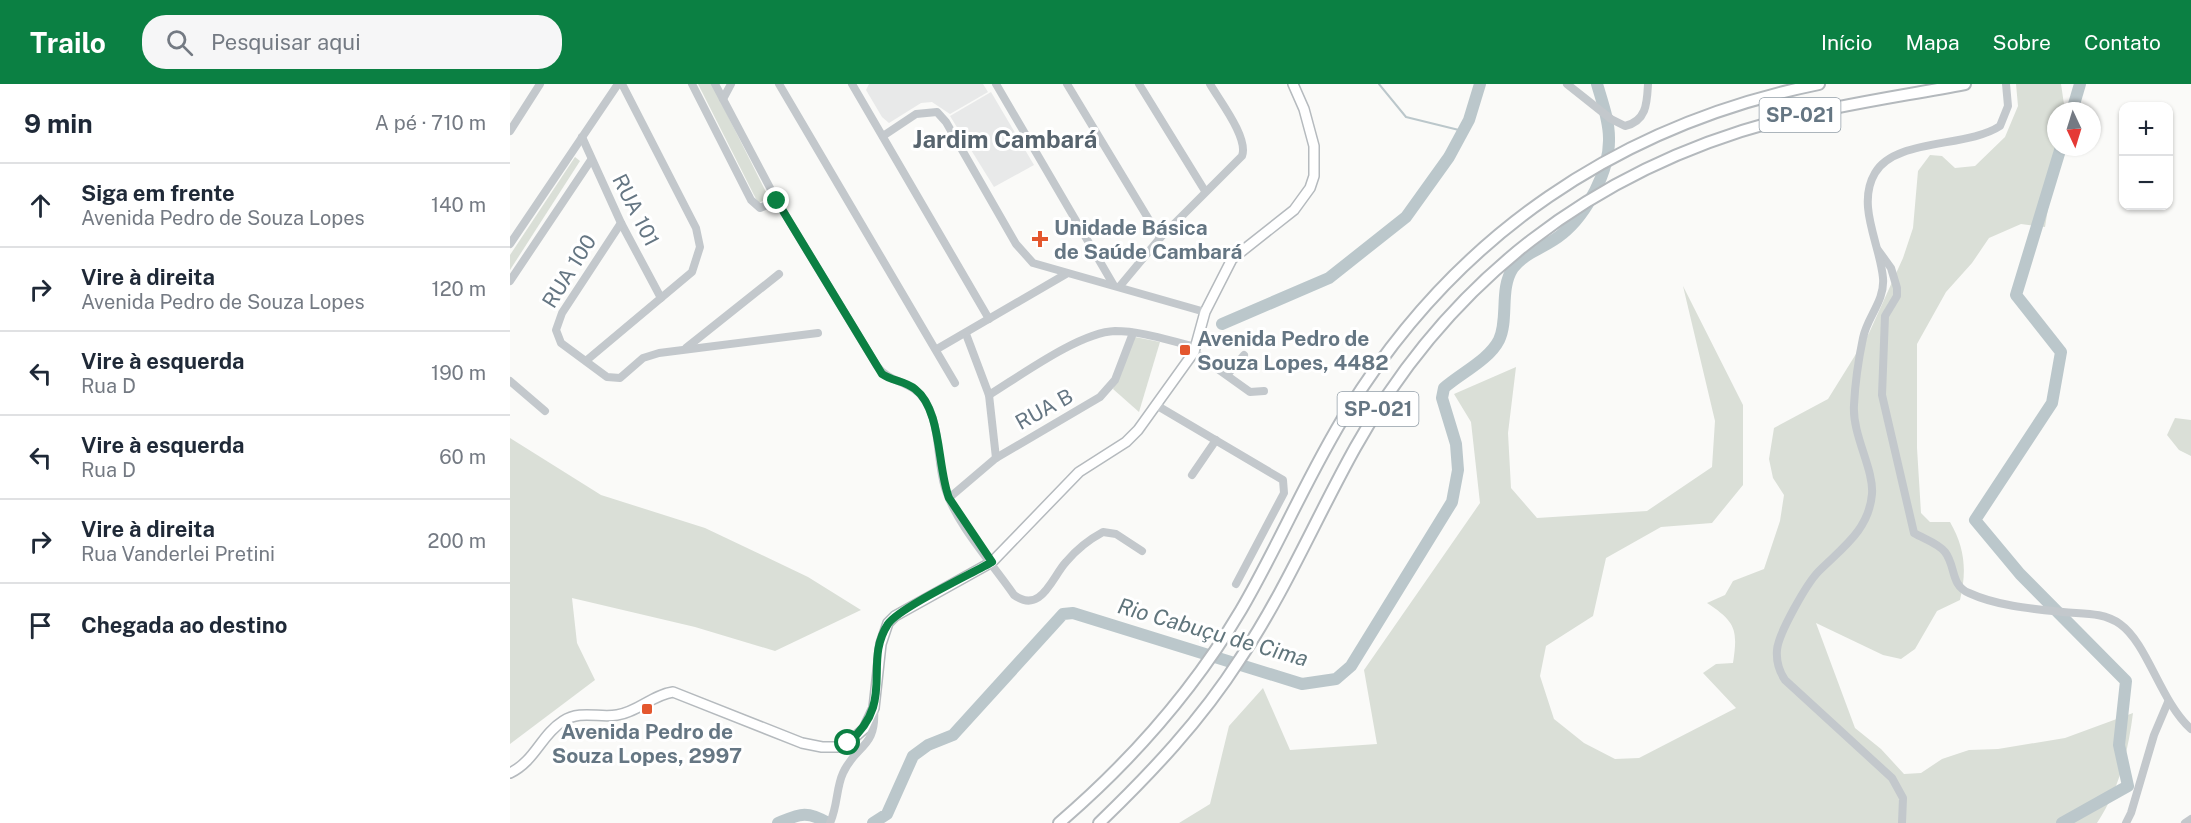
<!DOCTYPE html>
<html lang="pt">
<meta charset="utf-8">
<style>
:root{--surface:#fff;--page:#f6f6f7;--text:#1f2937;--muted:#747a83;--line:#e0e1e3;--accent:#0b8043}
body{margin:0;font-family:"Public Sans",sans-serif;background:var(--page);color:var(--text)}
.controls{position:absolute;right:18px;top:18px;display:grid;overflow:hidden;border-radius:12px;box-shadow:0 2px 4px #0004}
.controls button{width:54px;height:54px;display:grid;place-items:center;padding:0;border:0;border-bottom:2px solid var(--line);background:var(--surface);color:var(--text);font:30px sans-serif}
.compass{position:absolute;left:1537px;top:18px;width:54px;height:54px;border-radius:50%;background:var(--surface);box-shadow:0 2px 4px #0004;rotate:176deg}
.stop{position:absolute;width:18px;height:18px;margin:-14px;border:4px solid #0b8043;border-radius:50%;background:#fff}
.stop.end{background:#0b8043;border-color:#fff;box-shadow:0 2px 6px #0008}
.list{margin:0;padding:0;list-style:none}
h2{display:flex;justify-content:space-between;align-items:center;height:78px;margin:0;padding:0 24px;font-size:26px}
h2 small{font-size:20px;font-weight:400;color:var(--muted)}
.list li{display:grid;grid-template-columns:39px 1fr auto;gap:18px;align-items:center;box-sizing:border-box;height:84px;padding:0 24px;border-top:2px solid var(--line)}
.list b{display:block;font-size:22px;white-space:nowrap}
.list p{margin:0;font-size:20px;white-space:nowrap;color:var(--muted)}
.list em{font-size:20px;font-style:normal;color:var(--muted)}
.icon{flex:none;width:33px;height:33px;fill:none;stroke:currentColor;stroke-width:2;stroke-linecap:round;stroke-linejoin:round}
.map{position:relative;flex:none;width:1681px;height:739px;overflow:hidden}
header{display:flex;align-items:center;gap:36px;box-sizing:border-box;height:84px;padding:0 30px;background:var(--accent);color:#fff}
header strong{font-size:28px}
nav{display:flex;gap:33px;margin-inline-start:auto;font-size:21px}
.search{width:420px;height:54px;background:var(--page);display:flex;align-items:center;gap:15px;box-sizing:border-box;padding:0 21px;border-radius:24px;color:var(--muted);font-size:22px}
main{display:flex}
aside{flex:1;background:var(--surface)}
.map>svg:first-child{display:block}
.built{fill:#e8e9e9}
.green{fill:#dadfd7}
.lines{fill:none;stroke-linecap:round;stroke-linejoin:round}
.stream{stroke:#bbc7cb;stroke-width:2}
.river{stroke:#bbc7cb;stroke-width:12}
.major-casing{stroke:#b5babe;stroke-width:12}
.highway-casing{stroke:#b4b9bd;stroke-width:14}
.minor{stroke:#c3c8cc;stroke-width:8}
.major{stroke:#fff;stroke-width:9}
.highway{stroke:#fff;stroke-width:10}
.route{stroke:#0b8043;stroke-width:8}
.poi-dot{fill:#e4572e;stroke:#fff;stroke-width:2}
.labels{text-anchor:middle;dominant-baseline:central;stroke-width:6;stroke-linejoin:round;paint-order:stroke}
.shield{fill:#fff;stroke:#939fa8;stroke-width:1.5}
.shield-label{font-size:20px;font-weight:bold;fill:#657683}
.street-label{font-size:21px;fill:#657683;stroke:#fff}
.poi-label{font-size:21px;font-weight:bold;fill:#657683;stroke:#fff;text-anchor:start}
.water-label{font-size:22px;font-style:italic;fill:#60757c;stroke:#fff}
.quarter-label{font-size:24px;font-weight:bold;fill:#57646e;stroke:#fff}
</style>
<header>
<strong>Trailo</strong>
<div class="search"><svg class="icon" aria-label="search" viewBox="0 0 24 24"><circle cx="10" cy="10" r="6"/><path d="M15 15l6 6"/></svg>Pesquisar aqui</div>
<nav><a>Início</a><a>Mapa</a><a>Sobre</a><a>Contato</a></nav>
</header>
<main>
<aside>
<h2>9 min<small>A pé · 710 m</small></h2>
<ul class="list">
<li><svg class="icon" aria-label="ahead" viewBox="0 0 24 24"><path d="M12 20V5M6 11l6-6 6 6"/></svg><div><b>Siga em frente</b><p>Avenida Pedro de Souza Lopes</p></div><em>140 m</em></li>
<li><svg class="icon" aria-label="right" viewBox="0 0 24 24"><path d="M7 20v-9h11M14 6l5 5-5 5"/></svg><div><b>Vire à direita</b><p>Avenida Pedro de Souza Lopes</p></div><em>120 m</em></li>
<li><svg class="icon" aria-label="left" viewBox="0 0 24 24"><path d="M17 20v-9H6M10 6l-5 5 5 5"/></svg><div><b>Vire à esquerda</b><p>Rua D</p></div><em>190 m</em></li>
<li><svg class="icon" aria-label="left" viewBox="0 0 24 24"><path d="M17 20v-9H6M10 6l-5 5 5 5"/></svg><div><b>Vire à esquerda</b><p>Rua D</p></div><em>60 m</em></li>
<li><svg class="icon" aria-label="right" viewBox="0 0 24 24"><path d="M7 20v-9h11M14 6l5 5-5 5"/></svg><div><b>Vire à direita</b><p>Rua Vanderlei Pretini</p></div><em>200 m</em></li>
<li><svg class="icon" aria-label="arrive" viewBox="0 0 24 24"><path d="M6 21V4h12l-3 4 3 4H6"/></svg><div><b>Chegada ao destino</b></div></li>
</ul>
</aside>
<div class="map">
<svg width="1681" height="739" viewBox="0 0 1681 739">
<rect width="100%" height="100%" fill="#fafaf8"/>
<!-- built -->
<g class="built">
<polygon points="359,0 473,0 478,8 440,30 422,18 411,19 379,39 372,33 356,6"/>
<polygon points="481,8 524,81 484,103 440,32"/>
</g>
<!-- green -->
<g class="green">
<polygon points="188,0 202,0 259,114 248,119"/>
<path d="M1506 0H1551L1555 27H1546V63H1548L1535 143 1511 140 1479 154 1462 179 1436 208 1407 260V364L1411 429 1420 438H1440C1455 464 1457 487 1450 516L1427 527 1405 565 1391 575 1373 571 1306 539 1345 644 1371 665 1394 690 1411 689 1432 675 1459 666 1488 665 1555 654 1623 629C1618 668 1609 706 1587 739H669L700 720 719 642 753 604 780 666 867 660 854 586 970 419 961 338 944 310 1006 283 998 349 1001 404 1027 434 1137 427 1202 383 1205 337 1173 202 1233 321V401L1202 439 1151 443 1096 474 1083 532 1036 562 1030 592 1044 635 1074 659 1105 675 1129 674 1226 624 1193 589 1206 580 1223 579C1228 546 1226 538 1197 519L1215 511 1223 497 1254 485 1270 437 1274 411 1263 394 1259 375 1264 344 1318 315 1359 249 1393 174 1403 144 1408 87 1420 71 1432 72 1445 84 1465 82 1495 53 1508 22Z"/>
<polygon points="65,73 70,77 0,186 0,171"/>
<polygon points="625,253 650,258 629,328 603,305"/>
<polygon points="1665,334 1681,336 1681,372 1669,366 1657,351"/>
<polygon points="0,354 91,411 195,444 298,493 351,526 265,567 185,543 62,514 67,559 85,596 0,660"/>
</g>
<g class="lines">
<!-- stream -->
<polyline class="stream" points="869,0 896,33 953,47"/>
<!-- river -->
<g class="river">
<polyline points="1562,27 1570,0"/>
<polyline points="1551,63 1506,211 1551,268 1542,319 1465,436 1510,490 1616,597 1609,661 1618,702 1552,739"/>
<polyline points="712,240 819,194 896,133 939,73 959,36 970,0"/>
<path d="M268 739C290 730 296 726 318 739"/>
<path d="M363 739 377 730 403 672 418 661 443 651 553 530 563 529 792 600 826 595 841 582 942 418 948 386 946 360 932 314 934 304C951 289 979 276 989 256 999 235 989 205 1003 184 1015 168 1037 163 1052 150 1077 130 1100 86 1099 54 1099 36 1092 17 1087 0"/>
</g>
<defs>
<path id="major" d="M0 689C25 677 31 651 53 637 70 626 89 634 107 631 128 628 142 611 163 608L292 659 312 663H328L345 653 354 645 364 624 371 560 378 539 385 532 482 478 569 388 616 358 628 346 684 268 695 228 722 175 784 126 800 104 804 92V62L794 25 783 0"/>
<g id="highway">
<path d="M549 739C620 678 683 607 731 526 769 461 798 390 838 326 946 151 1108 41 1309 0"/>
<path d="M589 739C641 689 691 636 730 575 775 508 806 434 845 364 938 197 1082 86 1266 37 1327 21 1392 12 1455 0"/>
</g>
</defs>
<!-- major casing -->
<use href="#major" class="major-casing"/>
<!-- highway casing -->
<use href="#highway" class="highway-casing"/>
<!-- minor -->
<g class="minor">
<polyline points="182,0 241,116 250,124 267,117"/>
<path d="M205 0 267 117 367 282C379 299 402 297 414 315 431 340 426 376 435 404 446 440 482 479 504 511 531 531 542 493 556 478 566 466 580 455 593 448L606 450 632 467"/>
<polyline points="269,0 445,299"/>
<polyline points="342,0 479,235"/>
<polyline points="486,0 603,200"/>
<polyline points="557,0 650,154"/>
<polyline points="629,0 695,107"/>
<path d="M1057 0 1101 35 1115 42C1137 37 1137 18 1138 0"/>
<polyline points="213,15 221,0"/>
<polyline points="0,47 30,0"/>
<polyline points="373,52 406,30 427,28 436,38 506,160 523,179 695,228"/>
<polyline points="72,53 111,139 151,214"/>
<polyline points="111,139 52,229 46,246 51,259 97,293 110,294 133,274 149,269 308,249"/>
<polyline points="0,160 108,0"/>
<path d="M1368 166 1381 184 1387 204V212L1375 232 1372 311 1404 449C1414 455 1428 459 1435 468 1446 482 1440 501 1459 509 1487 522 1523 525 1553 528 1573 530 1593 528 1610 540 1638 560 1650 617 1681 645"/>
<polyline points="0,197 81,76"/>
<path d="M610 202 650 154 732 72C739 54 709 16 700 0"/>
<polyline points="456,250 479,311 486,374"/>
<polyline points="176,264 269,190"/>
<polyline points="427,265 556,190"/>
<polyline points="684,268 740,308 754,307"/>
<polyline points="77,276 182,188 190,163 186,144 112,0"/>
<polyline points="718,290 734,271"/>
<polyline points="0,297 35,327"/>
<path d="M479 311C510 292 570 248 605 247 632 247 660 257 686 263"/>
<polyline points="646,321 773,396 774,409 726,500"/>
<polyline points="682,391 706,356"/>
<polyline points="439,414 486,374 590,313 605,296 623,249"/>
<path d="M320 739C328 721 326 704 333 689 346 660 367 665 364 624"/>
<path d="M1392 739 1393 714 1382 694 1275 596C1269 587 1266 578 1267 566 1268 550 1297 499 1309 487 1332 464 1359 446 1362 410 1364 385 1342 351 1344 321 1345 301 1349 273 1353 254 1357 233 1375 217 1373 194 1370 160 1346 121 1365 89 1385 54 1457 64 1490 42L1498 22 1496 0"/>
<polyline points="1616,739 1621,729 1644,651 1658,618"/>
<polyline points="1675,739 1681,735"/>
</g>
<!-- major -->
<use href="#major" class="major"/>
<!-- highway -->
<use href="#highway" class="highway"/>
</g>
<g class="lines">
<!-- route -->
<path class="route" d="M267 117 372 290C382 297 395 297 405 305 432 326 427 383 439 414L482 478C461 490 389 524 378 540 352 580 387 617 338 659"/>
</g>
<!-- markers -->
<g class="poi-dot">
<path d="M527 146h6v6h6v6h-6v6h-6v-6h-6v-6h6z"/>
<rect x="669" y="260" width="12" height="12" rx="3"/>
<rect x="131" y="619" width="12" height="12" rx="3"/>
</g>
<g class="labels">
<!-- shield labels -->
<g class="shield">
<rect x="1249.5" y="14" width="81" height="34" rx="4.5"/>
<rect x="827.5" y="308" width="81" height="34" rx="4.5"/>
</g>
<g class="shield-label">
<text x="1290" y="31">SP-021</text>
<text x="868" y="325">SP-021</text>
</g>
<!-- street labels -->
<g class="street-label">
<text transform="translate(126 126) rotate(63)">RUA 101</text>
<text transform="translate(59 187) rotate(-58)">RUA 100</text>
<text transform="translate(534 325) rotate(-29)">RUA B</text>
</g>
<!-- poi labels -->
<g class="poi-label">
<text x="544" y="143">Unidade Básica<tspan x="544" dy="24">de Saúde Cambará</tspan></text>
<text x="687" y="254">Avenida Pedro de<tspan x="687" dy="24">Souza Lopes, 4482</tspan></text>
<text x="137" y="647" text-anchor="middle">Avenida Pedro de<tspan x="137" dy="24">Souza Lopes, 2997</tspan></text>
</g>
<!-- water labels -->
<g class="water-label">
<text transform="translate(703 548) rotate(16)">Rio Cabuçu de Cima</text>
</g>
<!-- quarter labels -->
<g class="quarter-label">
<text x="495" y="55">Jardim Cambará</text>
</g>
</g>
</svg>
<div class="controls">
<button>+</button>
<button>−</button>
</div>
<svg class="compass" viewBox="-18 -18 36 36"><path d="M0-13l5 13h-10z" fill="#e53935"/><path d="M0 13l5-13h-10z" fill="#747a83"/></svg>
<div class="stop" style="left:338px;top:659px"></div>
<div class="stop end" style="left:267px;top:117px"></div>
</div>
</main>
